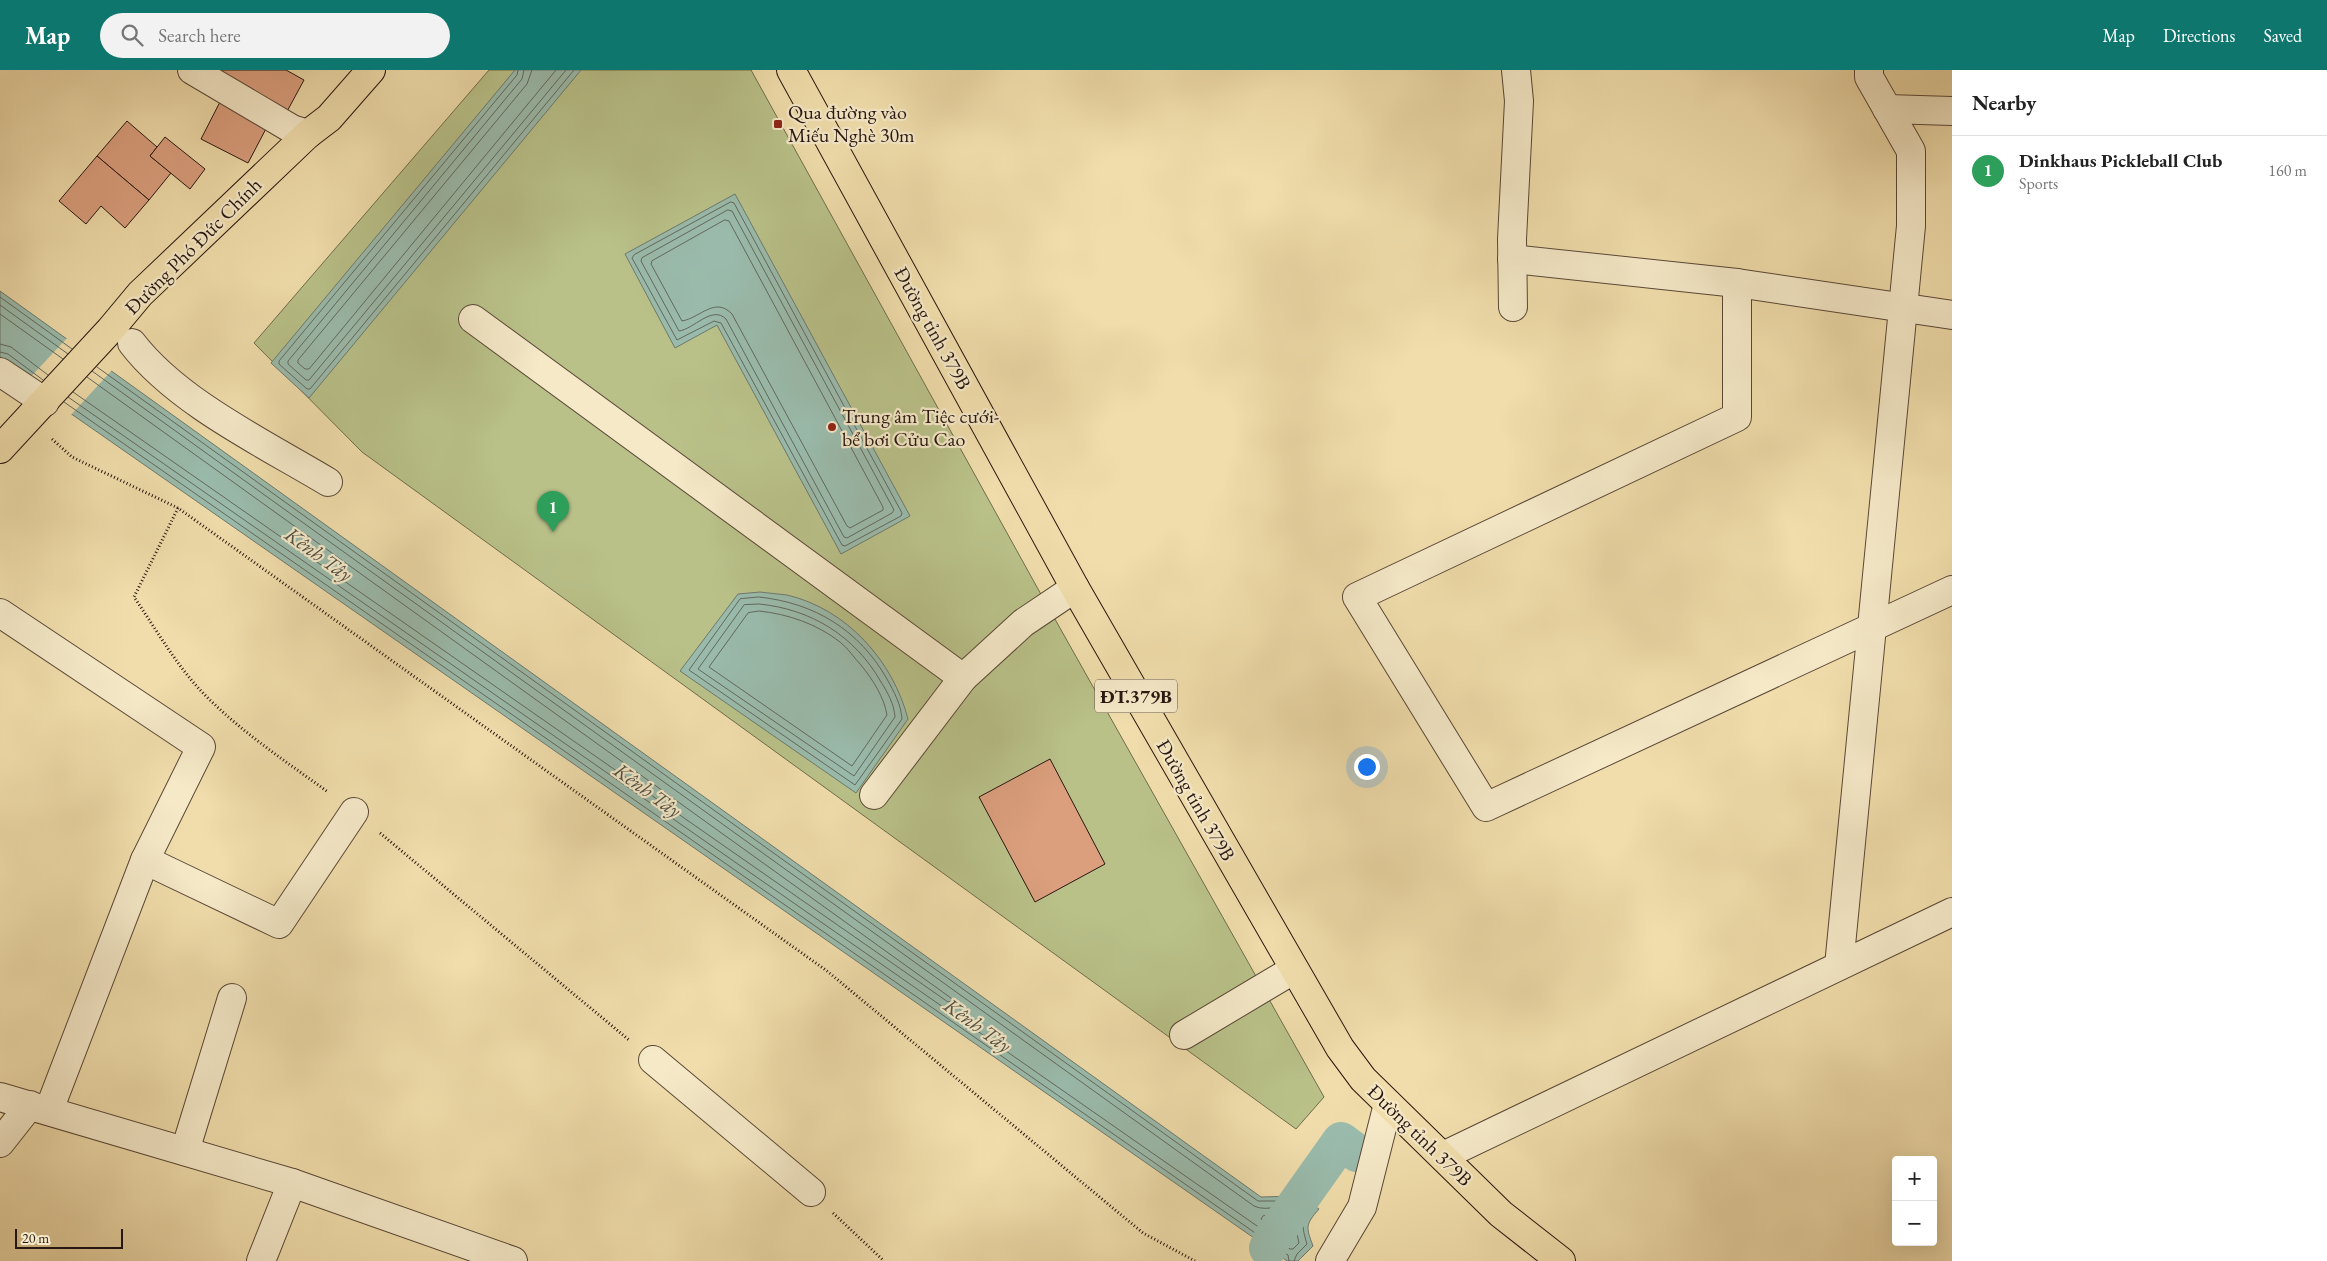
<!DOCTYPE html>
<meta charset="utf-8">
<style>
:root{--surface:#fff;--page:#f2f2f2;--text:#222;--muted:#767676;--line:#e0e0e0;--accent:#0f766e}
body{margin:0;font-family:"EB Garamond",serif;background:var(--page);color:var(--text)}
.controls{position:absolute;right:15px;bottom:15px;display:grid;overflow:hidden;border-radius:5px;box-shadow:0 5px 20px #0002}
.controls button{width:45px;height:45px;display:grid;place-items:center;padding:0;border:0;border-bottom:1px solid var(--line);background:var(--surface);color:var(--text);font:25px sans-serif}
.scale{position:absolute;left:15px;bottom:12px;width:108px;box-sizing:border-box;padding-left:5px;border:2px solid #281610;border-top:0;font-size:14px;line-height:18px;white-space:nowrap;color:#281610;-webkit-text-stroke:4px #f5e9c8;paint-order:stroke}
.you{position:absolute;left:1366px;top:696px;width:18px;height:18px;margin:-12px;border:4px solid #fff;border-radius:50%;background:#1a73e8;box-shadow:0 0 0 8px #1a73e833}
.badge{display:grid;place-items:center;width:32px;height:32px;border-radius:50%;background:var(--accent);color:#fff;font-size:16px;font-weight:700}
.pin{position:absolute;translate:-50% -41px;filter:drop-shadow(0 1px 2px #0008)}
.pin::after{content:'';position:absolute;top:26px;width:18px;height:15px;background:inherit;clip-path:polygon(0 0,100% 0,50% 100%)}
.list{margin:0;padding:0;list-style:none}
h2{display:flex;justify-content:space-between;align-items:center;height:65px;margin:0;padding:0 20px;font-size:21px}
h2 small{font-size:16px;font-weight:400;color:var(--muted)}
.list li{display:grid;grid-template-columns:32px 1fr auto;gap:15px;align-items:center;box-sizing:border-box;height:70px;padding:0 20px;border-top:1px solid var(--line)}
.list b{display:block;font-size:19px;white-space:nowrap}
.list p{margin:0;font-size:16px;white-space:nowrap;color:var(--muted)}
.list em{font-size:16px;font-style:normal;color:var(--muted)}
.icon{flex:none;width:28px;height:28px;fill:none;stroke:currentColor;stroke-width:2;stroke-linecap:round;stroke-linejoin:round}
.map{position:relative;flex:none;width:1952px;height:1191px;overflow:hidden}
header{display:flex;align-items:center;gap:30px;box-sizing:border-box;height:70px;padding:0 25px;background:var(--accent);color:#fff}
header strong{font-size:24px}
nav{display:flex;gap:28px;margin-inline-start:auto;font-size:18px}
.search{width:350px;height:45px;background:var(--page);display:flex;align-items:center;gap:12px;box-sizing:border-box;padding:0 18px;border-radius:28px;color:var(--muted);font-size:19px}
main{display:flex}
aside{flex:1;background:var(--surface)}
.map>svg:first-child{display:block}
.green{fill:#b9c189;stroke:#706c4c}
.water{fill:#9abbac;stroke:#6c796e}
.pier{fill:#f0ddab}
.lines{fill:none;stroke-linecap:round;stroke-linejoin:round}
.shore{stroke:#61685e;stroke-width:1}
.canal{stroke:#9abbac;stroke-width:38}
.building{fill:#db9f7e;stroke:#281610}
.minor-casing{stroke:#5a4837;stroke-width:30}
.major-casing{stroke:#281610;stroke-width:30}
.path{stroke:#281610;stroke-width:3;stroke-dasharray:1 2.5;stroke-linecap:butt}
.minor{stroke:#f5e9c8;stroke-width:28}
.major{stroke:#f0ddab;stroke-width:28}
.poi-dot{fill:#8f2418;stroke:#f5e9c8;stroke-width:2}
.labels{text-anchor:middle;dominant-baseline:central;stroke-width:4.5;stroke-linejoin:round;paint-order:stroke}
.shield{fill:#f5e9c8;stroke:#665547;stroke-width:1}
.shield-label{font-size:19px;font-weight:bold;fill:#281610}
.poi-label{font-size:20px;fill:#281610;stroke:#f5e9c8;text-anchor:start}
.street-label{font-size:20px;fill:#281610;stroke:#f5e9c8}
.water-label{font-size:21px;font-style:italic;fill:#505047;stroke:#f5e9c8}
</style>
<header>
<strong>Map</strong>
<div class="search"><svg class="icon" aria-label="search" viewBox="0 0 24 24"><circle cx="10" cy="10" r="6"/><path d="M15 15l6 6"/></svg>Search here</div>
<nav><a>Map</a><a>Directions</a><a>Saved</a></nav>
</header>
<main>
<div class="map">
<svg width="1952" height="1191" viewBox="0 0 1952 1191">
<rect width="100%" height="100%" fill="#f0ddab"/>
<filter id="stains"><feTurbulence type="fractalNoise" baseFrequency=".004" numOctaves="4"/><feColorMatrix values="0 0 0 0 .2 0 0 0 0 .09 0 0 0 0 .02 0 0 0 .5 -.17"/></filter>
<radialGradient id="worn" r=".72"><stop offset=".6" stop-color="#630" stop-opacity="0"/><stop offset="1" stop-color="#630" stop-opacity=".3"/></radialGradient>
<!-- green -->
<polygon class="green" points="489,0 751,0 1038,519 1324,1027 1296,1059 362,382 254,273"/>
<!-- water -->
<g class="water">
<polygon points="515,0 581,0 309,328 271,293"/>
<polygon points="735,124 910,446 841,484 717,255 675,278 625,184"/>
<path d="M0 221 1261 1127 1298 1126 1319 1139C1305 1155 1306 1157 1313 1176L1298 1191H1287L24 311 0 292Z"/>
<path d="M760 522C768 523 778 524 787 525 847 539 893 591 908 649L856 723 680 601 738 524Z"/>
</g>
<!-- pier -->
<polygon class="pier" points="68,267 113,299 70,346 24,314"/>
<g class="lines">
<!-- shore -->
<g class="shore">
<polyline points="518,0 517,5 279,291 279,294 307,319 310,319 574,0"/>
<polyline points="524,0 522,9 288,291 288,294 306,310 309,310 566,0"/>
<polyline points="532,0 527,14 298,290 298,293 305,299 309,299 556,0"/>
<polygon points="731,132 734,133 902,443 901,446 845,476 842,475 721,253 714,251 677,270 632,188 634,185"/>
<path d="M728 140 732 141 894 440 892 443 847 468 844 467 726 249C712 235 694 259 679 261L641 191 642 188Z"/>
<path d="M725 150 729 151 883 437V440L850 458 847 456 732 244C715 226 700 248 682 251L651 194 652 191Z"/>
<polyline points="0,227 72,279"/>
<polyline points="0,235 68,284"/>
<polyline points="0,244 63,289"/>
<polyline points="0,274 11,277 48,305"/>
<polyline points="0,282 8,284 43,310"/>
<path d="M97 297 1258 1131H1296L1309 1139 1310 1142C1300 1153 1303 1160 1307 1174L1297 1184 1294 1191"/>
<polyline points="73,322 948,932 952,931 951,928 87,307"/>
<path d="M68 327 1290 1179H1293L1299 1173 1296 1159 1300 1140C1286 1131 1268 1143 1254 1136L92 301"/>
<polyline points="64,332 1271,1174 1288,1185 1289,1191"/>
<path d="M759 527C815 533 859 560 887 609 894 622 901 634 902 649L855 715 689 600 740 529Z"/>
<path d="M759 534C811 539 855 566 881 612 888 623 894 634 895 647L854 706 698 599 744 535Z"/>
<path d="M759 541C788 544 817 554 840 572 848 578 854 588 861 595 873 610 884 627 887 645L852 696 709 597 748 543Z"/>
<polygon points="1282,1144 1291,1146 1289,1165 1287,1167 1261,1149 1263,1146"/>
</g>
<!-- canal -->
<polyline class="canal" points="1268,1178 1273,1167 1341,1071 1357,1083"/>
</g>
<!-- building -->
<g class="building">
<polygon points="199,0 286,0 304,10 284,47"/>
<polygon points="222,28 269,53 248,93 201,69"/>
<polygon points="127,51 157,77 150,86 171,103 149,130 97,86"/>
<polygon points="165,67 205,99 190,119 150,86"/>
<polygon points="97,86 149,130 125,158 101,136 86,154 59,131"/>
<polygon points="1050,689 1105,794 1035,832 979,727"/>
</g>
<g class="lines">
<defs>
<g id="minor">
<polyline points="192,0 292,59 308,64"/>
<polyline points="1887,39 1952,41"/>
<polyline points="1512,189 1737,213 1952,245"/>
<polyline points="1737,213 1737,347 1357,527 1486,737 1952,520"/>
<polyline points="1513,237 1512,169 1519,31 1516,0"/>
<polyline points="473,249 963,608 1023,553 1075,518"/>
<path d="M132 273C177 332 265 374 328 412"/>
<polyline points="0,302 45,332"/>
<polyline points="0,543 201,677 145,790 49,1040"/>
<polyline points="874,725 963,608"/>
<polyline points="145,790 279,854 354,742"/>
<polyline points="1839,896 1911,156 1911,81 1869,7 1869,0"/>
<polyline points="1184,965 1293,900"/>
<polyline points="653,990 811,1122"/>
<polyline points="0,1027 292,1113 261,1191"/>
<polyline points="0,1073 30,1035"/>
<polyline points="185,1081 232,928"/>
<polyline points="1443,1086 1952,842"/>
<polyline points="292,1113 513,1191"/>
<polyline points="1330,1191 1362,1137 1388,1034"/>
</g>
<g id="major">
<polyline points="791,0 1075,518 1340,978 1363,1009 1501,1144 1561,1191"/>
<polyline points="0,379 110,260 140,224 308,64 329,48 371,0"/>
</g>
</defs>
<!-- minor casing -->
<use href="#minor" class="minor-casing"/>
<!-- major casing -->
<use href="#major" class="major-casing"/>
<!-- path -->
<g class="path">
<polyline points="52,369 72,387 178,438 827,901 1143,1163 1195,1191"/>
<path d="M178 438 134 527C156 559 176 595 203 623 240 661 285 691 328 722"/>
<polyline points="380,763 629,970"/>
<polyline points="833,1143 884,1191"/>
</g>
<!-- minor -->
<use href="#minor" class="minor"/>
<!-- major -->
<use href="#major" class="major"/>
</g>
<!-- markers -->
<g class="poi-dot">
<rect x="773" y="49" width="10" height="10" rx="2.5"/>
<circle cx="832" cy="357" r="5"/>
</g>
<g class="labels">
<!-- shield labels -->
<rect class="shield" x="1095" y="609.5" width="82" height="33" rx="4"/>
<g class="shield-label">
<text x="1136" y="626">ĐT.379B</text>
</g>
<!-- poi labels -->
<g class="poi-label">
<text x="788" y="42">Qua đường vào<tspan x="788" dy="23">Miếu Nghè 30m</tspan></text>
<text x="842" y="346">Trung âm Tiệc cưới-<tspan x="842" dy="23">bể bơi Cửu Cao</tspan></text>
</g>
<!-- street labels -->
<g class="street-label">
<text transform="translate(193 176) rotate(-45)">Đường Phó Đức Chính</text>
<text transform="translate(933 258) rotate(61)">Đường tỉnh 379B</text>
<text transform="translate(1196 730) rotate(60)">Đường tỉnh 379B</text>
<text transform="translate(1420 1065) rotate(44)">Đường tỉnh 379B</text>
</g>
<!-- water labels -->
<g class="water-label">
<text transform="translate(319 484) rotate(36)">Kênh Tây</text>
<text transform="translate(648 720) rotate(36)">Kênh Tây</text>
<text transform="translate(978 955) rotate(36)">Kênh Tây</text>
</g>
</g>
<rect width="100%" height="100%" filter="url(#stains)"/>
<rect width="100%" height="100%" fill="url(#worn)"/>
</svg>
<div class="controls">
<button>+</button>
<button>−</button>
</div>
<div class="scale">20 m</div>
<div class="you"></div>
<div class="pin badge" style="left:553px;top:462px;background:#2e9e5b">1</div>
</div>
<aside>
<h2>Nearby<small></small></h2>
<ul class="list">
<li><span class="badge" style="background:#2e9e5b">1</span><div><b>Dinkhaus Pickleball Club</b><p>Sports</p></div><em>160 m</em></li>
</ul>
</aside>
</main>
